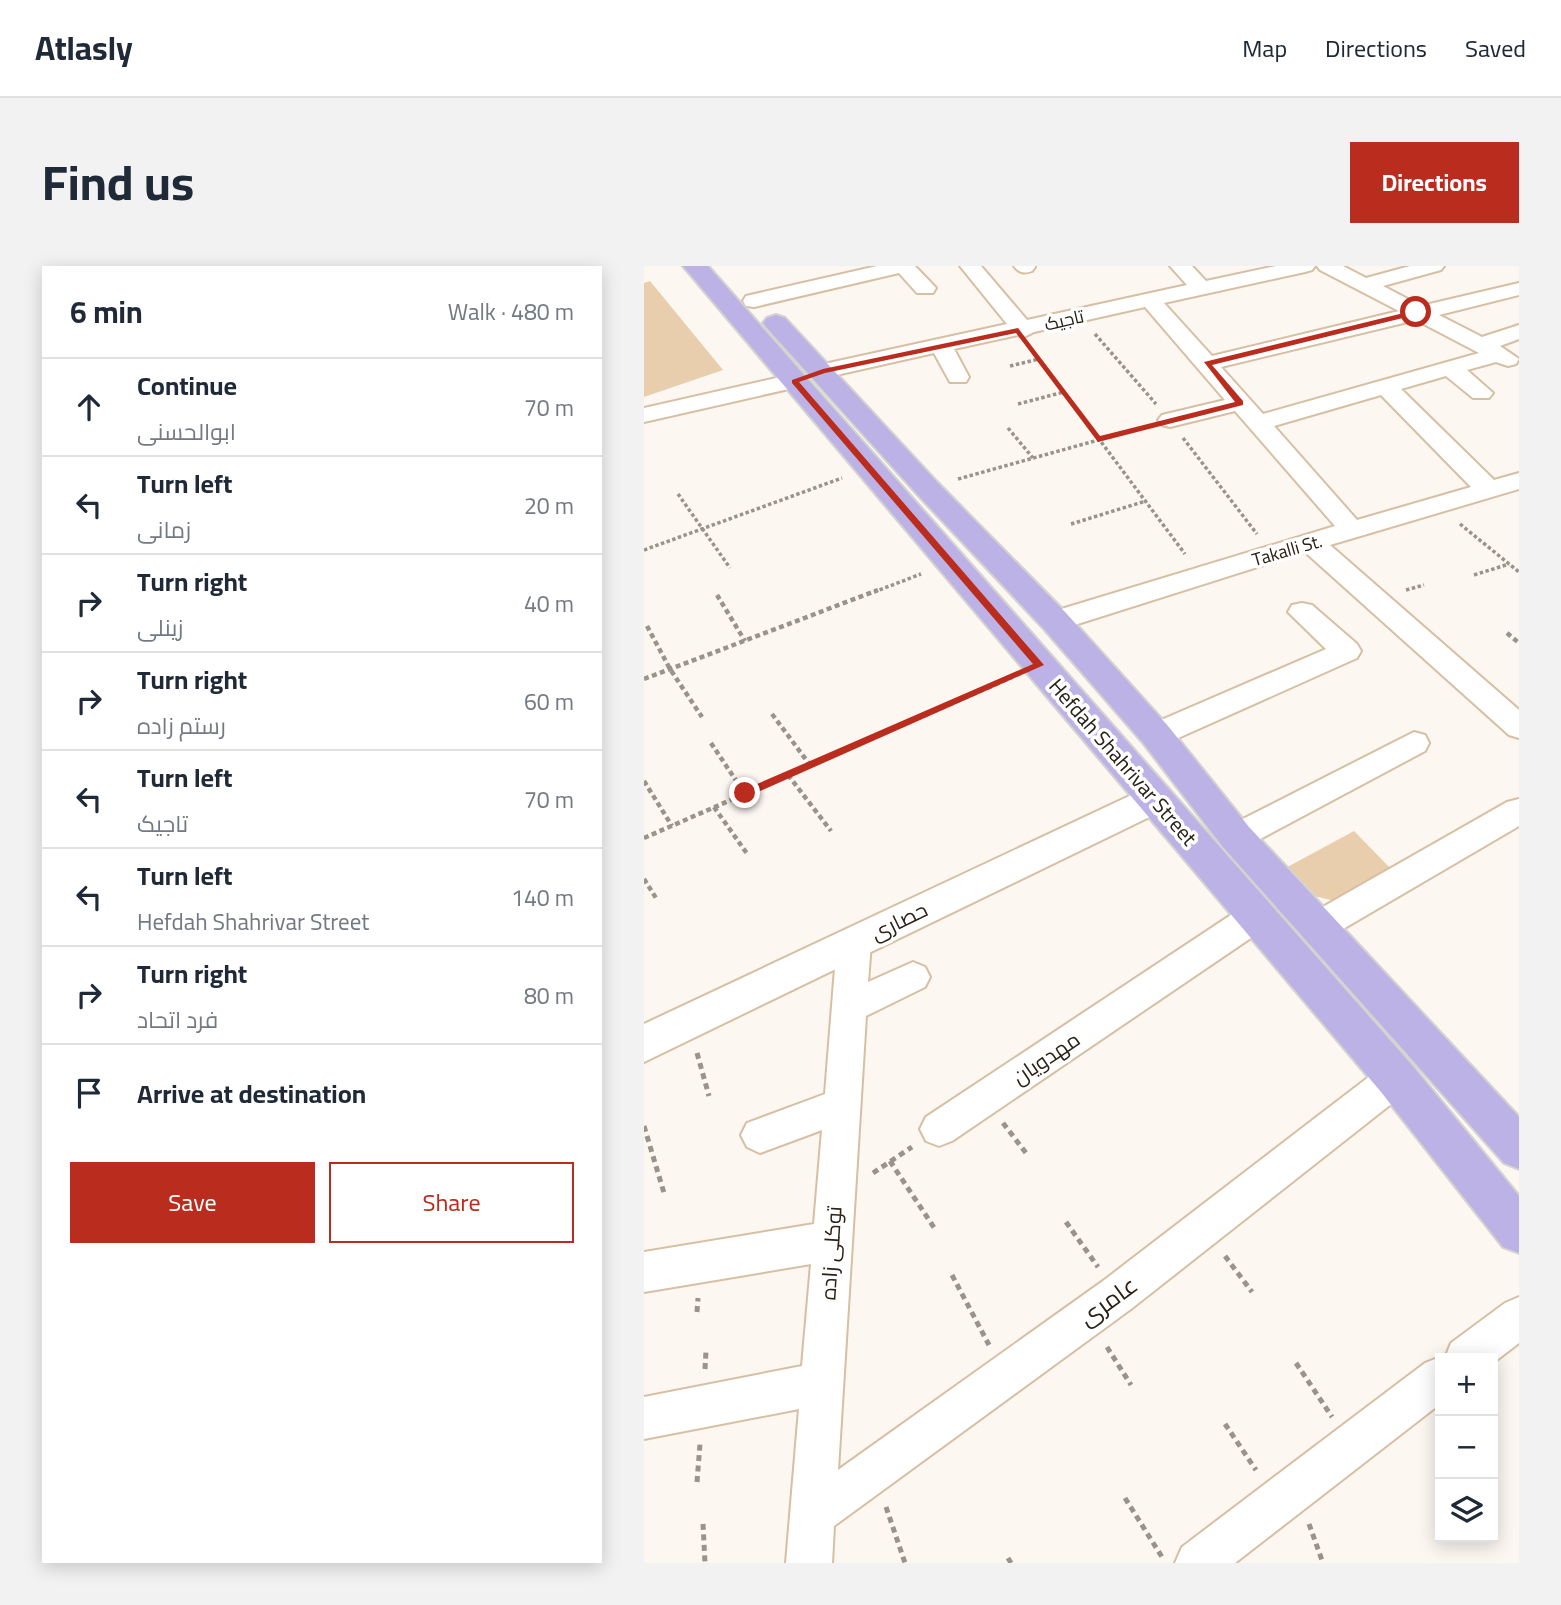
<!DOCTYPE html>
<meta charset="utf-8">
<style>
:root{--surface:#fff;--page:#f2f2f3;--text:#1f2937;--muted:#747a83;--line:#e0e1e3;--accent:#ba2d1e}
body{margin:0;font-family:Georgia,Cairo,serif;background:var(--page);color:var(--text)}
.controls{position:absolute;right:21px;bottom:21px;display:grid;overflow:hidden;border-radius:0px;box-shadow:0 4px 18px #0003}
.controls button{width:63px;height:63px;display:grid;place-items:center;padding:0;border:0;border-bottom:2px solid var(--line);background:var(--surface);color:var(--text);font:35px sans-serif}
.stop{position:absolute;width:21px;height:21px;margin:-16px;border:5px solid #ba2d1e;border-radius:50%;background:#fff}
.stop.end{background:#ba2d1e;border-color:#fff;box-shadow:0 2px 7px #0008}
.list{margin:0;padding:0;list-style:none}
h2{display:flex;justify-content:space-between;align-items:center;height:91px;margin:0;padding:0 28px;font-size:30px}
h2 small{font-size:23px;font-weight:400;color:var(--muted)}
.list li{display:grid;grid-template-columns:46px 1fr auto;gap:21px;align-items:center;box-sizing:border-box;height:98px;padding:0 28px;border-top:2px solid var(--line)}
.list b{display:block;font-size:26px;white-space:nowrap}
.list p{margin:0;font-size:23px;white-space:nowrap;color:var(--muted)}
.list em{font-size:23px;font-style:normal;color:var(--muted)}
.actions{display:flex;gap:14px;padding:21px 28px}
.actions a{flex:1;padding:16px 0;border:2px solid var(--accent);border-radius:0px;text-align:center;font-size:24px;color:var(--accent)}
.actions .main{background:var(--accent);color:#fff}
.icon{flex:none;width:38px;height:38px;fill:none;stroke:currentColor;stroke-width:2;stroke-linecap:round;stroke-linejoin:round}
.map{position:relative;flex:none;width:875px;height:1297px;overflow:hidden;border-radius:0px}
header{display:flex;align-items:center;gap:42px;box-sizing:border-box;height:98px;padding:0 35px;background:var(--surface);border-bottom:2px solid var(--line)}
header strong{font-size:33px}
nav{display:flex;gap:38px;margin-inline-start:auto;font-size:24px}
.intro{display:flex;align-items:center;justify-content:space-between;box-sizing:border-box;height:168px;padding:0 42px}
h1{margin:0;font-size:49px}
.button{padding:18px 32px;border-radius:0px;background:var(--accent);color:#fff;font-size:24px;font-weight:700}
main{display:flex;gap:42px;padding:0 42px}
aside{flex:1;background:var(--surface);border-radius:0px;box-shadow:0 4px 18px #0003}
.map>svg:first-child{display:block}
.building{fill:#e8cead}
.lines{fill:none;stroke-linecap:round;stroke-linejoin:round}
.street-casing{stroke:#d7bfa3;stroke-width:4}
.secondary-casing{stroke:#d7bfa3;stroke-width:4}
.primary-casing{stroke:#d4d3d0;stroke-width:4}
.path-far2{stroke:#9a938b;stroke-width:3.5;stroke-dasharray:3.5 2.5;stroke-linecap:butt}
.path-far1{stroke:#9a938b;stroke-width:4.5;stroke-dasharray:5 3.5;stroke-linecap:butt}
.path{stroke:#9a938b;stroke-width:5;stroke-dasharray:6 4.5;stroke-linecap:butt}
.street{fill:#fff;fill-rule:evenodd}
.secondary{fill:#fff;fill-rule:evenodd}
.primary{fill:#bdb2e5;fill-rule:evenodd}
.route{fill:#ba2d1e}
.labels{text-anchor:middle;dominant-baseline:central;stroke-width:7;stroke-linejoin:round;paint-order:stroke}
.far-street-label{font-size:18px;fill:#2a2116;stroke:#fff}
.street-label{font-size:21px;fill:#2a2116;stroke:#fff}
.near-street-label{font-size:24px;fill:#2a2116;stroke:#fff}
</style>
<header>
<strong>Atlasly</strong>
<nav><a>Map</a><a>Directions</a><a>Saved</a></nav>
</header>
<div class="intro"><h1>Find us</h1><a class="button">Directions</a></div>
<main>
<aside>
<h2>6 min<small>Walk · 480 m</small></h2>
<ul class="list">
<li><svg class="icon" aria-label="ahead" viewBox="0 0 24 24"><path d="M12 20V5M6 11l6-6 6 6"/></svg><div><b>Continue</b><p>ابوالحسنی</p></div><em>70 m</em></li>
<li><svg class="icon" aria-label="left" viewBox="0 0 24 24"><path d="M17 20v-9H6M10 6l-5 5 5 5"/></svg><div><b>Turn left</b><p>زمانی</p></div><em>20 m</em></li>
<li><svg class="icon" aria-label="right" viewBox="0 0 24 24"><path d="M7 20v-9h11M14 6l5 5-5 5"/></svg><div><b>Turn right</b><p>زینلی</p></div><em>40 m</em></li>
<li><svg class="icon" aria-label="right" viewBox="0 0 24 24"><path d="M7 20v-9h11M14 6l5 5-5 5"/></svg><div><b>Turn right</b><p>رستم زاده</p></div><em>60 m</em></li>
<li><svg class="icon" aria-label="left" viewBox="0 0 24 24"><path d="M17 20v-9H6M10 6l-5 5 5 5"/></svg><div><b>Turn left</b><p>تاجیک</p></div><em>70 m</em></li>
<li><svg class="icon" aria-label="left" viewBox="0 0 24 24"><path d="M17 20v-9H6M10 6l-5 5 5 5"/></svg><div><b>Turn left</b><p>Hefdah Shahrivar Street</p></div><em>140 m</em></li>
<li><svg class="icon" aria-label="right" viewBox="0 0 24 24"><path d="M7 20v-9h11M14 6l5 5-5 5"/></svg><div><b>Turn right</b><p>فرد اتحاد</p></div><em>80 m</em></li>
<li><svg class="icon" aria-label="arrive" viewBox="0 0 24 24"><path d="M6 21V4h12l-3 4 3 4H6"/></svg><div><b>Arrive at destination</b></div></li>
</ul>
<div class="actions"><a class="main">Save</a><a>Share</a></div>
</aside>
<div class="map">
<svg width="875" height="1297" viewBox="0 0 875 1297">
<rect width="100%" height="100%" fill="#fcf7f1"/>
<!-- building -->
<g class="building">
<polygon points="6,15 79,104 0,131 0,17"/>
<polygon points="710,565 748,604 691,635 670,630 636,605"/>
</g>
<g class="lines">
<defs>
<g id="street">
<polygon points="233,0 271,0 292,22 289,27 273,27 255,7 110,41 102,40 99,35 102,30"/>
<path d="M316 0H337L383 54 543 19 526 0H548L562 15 632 0H671L668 4 661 6 520 37 568 90 755 45 676 4 673 0H699L722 12 766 0H800L797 4 739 20 777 40 875 17V29L795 49 838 71 875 59V73L856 80 875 93 872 98 864 100 852 96 823 104 849 127 845 132H829L802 110 757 123 850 214 875 207V223L686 279 875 444V472L865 469 661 286 421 362 411 365 401 362 397 355 401 348 691 260 591 145 526 161 518 159 514 154 518 149 581 134 501 41 390 66 380 71 374 69 310 83 325 111 322 116H306L290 87 179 112 171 110 168 105 171 100 363 58ZM772 54 835 87 619 148 577 101ZM737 129 827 221 713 254 630 160Z"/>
<path d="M370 0H391V1L388 5C380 8 375 7 370 0Z"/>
<polygon points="150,108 158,110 162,115 158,120 0,156 0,142"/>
<polygon points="658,337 668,339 713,378 717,385 713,392 523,477 512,480 501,477 497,469 501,461 682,383 644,346 648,339"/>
<polygon points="770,466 781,469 785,477 781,485 603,580 592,584 581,580 576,571 581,562"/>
<polygon points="875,533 875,560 687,670 675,674 663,670 658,660 663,650 863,536"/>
<polygon points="611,637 623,641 628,651 623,661 308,875 295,880 282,875 276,863 282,851 599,641"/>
<polygon points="210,663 222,667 227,677 224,716 269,696 281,701 286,711 281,721 222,750 194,1204 459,1015 739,800 752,795 765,800 770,812 765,824 487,1043 190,1260 188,1297 142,1297 155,1143 0,1173 0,1131 158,1100 167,998 0,1026 0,986 170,958 178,864 116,887 103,881 97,869 103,857 181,828 193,677 198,667"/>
<polygon points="875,1031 875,1077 849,1097 849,1092 801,1092 807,1077 861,1037"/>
<polygon points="796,1091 799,1092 796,1092 796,1138 591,1297 531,1297 538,1281 781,1097"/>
</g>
<polygon id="secondary" points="511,518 524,522 529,532 524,542 0,796 0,758"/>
<g id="primary">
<polygon points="39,0 64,0 767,798 875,930 875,987 859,981 737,826"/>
<polygon points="132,49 141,52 293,216 422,347 524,460 605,561 875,851 875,903 860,897 579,581 500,478 400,363 273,228 123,62 119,57 123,52"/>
</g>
</defs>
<!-- street casing -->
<use href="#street" class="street-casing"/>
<!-- secondary casing -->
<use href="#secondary" class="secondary-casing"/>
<!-- primary casing -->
<use href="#primary" class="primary-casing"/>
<!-- path-far2 -->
<g class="path-far2">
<polyline points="451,68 512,138"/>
<polyline points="389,85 541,288"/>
<polyline points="366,100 395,93"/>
<polyline points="374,138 420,126"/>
<polyline points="364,162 389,192"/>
<polyline points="539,172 613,268"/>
<polyline points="314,213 501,161"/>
<polyline points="34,228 86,302"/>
<polyline points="427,258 502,235"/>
<polyline points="816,258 875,306"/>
<polyline points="0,284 198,212"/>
<polyline points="830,309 865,298"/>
<polyline points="762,324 780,319"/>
<polyline points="230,326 277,308"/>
</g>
<!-- path-far1 -->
<g class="path-far1">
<polyline points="73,329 101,375"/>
<polyline points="3,360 26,403 58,451"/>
<polyline points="863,367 875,377"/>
<polyline points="0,413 234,324"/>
<polyline points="128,448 166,499"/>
<polyline points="67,477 101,528"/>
<polyline points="144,509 187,565"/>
<polyline points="0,515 28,560"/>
<polyline points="70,541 104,589"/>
<polyline points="0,572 368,411"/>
<polyline points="0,613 12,632"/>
</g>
<!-- path -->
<g class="path">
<polyline points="53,787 65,830"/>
<polyline points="359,857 382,887"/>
<polyline points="0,860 20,927"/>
<polyline points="246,895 291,963"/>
<polyline points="229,907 268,881"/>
<polyline points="422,956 454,1001"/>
<polyline points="581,990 608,1026"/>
<polyline points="308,1009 345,1079"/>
<polyline points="53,1046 54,1032"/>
<polyline points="463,1081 487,1119"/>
<polyline points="652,1097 688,1151"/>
<polyline points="61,1103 62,1085"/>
<polyline points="581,1158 612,1204"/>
<polyline points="53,1216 56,1178"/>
<polyline points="481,1232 518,1291"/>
<polyline points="242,1241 261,1297"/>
<polyline points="59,1258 61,1297"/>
<polyline points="665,1258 679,1297"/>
<polyline points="364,1292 367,1297"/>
</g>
<!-- street -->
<use href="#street" class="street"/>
<!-- secondary -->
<use href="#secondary" class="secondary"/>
<!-- primary -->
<use href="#primary" class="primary"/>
</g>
<!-- route -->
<polygon class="route" points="772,44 775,48 568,99 599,135 599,139 454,176 372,67 181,107 155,116 400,399 105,530 97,530 97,525 389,398 148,117 148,114 179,103 374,62 456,170 591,136 560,96"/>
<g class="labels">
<!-- far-street labels -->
<g class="far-street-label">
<text transform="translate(420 54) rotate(-13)">تاجیک</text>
<text transform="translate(643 284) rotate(-16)">Takalli St.</text>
</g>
<!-- street labels -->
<g class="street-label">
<text transform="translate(479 496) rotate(49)">Hefdah Shahrivar Street</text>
<text transform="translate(255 655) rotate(-26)">حصاری</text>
<text transform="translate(402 792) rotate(-34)">مهدویان</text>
<text transform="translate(187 987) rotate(-86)">توکلی زاده</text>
</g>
<!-- near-street labels -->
<g class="near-street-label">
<text transform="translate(464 1035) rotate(-36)">عامری</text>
</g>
</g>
</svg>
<div class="controls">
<button>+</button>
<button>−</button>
<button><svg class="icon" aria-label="layers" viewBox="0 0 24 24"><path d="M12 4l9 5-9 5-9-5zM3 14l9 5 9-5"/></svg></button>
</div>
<div class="stop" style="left:772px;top:46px"></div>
<div class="stop end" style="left:101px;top:527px"></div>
</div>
</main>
